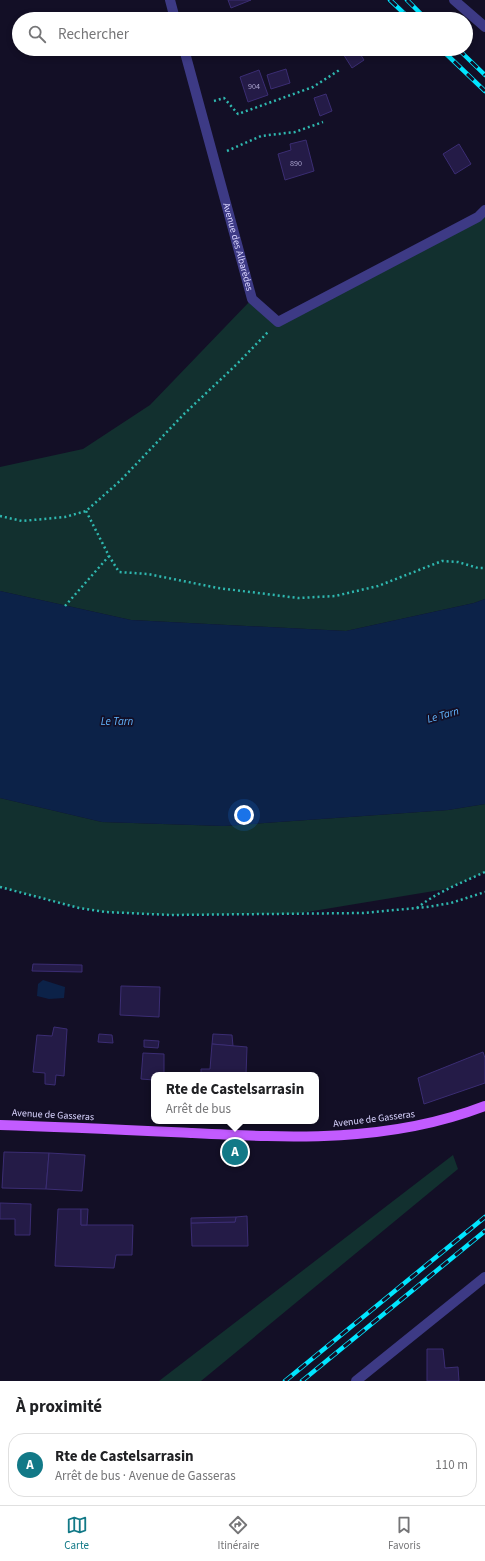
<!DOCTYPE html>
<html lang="fr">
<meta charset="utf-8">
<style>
:root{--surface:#fff;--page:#f6f6f6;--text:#202124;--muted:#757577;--line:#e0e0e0;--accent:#127987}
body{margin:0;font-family:"Source Sans 3",sans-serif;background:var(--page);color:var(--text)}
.you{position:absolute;left:244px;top:815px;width:14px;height:14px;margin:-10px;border:3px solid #fff;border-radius:50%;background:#1a73e8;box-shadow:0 0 0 6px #1a73e833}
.badge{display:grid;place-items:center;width:26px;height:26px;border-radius:50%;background:var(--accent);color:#fff;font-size:13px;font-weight:700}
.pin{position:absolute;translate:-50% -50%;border:2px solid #fff;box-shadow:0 1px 4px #0006}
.popup{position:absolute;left:151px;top:1072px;width:168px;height:52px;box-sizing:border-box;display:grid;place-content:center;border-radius:8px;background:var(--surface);filter:drop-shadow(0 1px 3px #0005);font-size:13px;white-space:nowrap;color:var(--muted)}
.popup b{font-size:15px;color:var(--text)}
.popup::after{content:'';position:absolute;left:50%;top:100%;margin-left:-8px;border:8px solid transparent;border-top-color:var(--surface)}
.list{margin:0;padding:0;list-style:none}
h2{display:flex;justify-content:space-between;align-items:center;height:52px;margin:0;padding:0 16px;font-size:17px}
h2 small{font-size:13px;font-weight:400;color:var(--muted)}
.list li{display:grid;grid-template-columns:26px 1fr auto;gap:12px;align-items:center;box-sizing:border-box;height:64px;margin:0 8px 8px;padding:0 8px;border:1px solid var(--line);border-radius:16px}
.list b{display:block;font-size:15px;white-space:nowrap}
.list p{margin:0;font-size:13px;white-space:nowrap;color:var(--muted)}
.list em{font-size:13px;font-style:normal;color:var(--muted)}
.icon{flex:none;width:22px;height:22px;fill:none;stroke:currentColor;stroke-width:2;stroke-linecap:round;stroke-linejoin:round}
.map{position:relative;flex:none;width:485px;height:1381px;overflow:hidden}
.search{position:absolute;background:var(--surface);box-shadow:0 2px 6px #0003;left:12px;right:12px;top:12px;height:44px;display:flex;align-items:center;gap:10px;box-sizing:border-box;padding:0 14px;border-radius:22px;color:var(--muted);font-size:15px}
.sheet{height:124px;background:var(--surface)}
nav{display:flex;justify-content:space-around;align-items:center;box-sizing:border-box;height:56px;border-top:1px solid var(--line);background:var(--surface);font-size:11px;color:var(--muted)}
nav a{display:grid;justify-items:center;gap:2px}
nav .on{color:var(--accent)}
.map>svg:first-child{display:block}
.green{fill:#12302f}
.water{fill:#0c2248}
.building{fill:#241b47;stroke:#3b2d73}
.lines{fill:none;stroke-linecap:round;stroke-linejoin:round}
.path{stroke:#2fb8b0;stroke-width:2.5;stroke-dasharray:2 3;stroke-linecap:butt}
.minor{stroke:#3d3a85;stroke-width:10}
.primary{stroke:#c25bff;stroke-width:10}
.rail-casing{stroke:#00e5ff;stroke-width:4.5}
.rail{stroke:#130f26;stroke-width:3;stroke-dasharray:9;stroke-linecap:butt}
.labels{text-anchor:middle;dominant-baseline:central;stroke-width:3.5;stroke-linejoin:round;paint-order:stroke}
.number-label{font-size:8px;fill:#aca6d1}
.street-label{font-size:10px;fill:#d9d4ff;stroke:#130f26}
.water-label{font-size:11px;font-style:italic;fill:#62b6ff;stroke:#130f26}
</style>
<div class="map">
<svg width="485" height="1381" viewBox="0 0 485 1381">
<rect width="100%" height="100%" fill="#130f26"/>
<!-- green -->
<g class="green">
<polygon points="485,210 485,599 474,603 346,631 131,620 0,591 0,467 83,449 150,405 252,299 278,322"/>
<polygon points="0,798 102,822 224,826 448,810 485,804 485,872 446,889 295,914 171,915 105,912 79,908 0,887"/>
<polygon points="453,1155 458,1169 201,1381 159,1381"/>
</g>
<!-- water -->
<g class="water">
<polygon points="0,591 131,620 346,631 474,603 485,599 485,804 448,810 224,826 102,822 0,798"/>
<polygon points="43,980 65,987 64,998 49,999 37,996 38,984"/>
</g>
<!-- building -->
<g class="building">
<polygon points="228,0 251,0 231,8"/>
<polygon points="340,49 357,49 364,60 352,68"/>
<polygon points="286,69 290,83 271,89 267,75"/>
<polygon points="259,70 268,95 248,102 240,77"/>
<polygon points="326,94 332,111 320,116 314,98"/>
<polygon points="306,140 314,171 285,180 278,154 291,150 290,144"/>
<polygon points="459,144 471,164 455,174 443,154"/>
<polygon points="33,964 82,965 82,972 32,971"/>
<polygon points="121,986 160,987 159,1017 120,1015"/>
<polygon points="54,1027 67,1029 64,1076 56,1075 55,1085 45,1084 45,1073 33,1072 37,1035 52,1036"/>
<polygon points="99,1034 112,1035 113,1043 98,1042"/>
<polygon points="213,1034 232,1035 233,1046 212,1044"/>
<polygon points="144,1040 159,1041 158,1048 144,1047"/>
<polygon points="212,1044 247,1047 246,1075 201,1075 201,1069 210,1069"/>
<polygon points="483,1052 485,1058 485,1083 424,1104 418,1078"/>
<polygon points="143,1053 164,1054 164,1075 154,1075 154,1080 141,1079"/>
<polygon points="4,1152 49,1153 46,1189 2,1188"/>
<polygon points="49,1153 85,1155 82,1191 46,1189"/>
<polygon points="0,1203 31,1204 30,1235 15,1235 15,1219 0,1219"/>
<polygon points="58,1209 81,1209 81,1225 133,1225 132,1255 116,1255 114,1268 55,1266"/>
<polygon points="81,1209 88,1209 87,1225 81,1225"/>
<polygon points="247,1216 248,1246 192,1246 191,1223 235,1222 236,1217"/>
<polygon points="236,1217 235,1222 191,1223 191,1218"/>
<polygon points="427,1349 443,1349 445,1368 458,1367 459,1381 427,1381"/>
</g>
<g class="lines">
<!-- path -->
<g class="path">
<polyline points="214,101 224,98 238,114 313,87 341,69"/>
<polyline points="227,151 261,136 295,132 323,122"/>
<polyline points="86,511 109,556 119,572 148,574 218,588 298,598 335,596 378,586 442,561 458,562 478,568 485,568"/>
<polyline points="0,516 22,521 65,517 86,511 121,480 184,414 237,364 268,332"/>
<polyline points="65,606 109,556"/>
<polyline points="0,887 79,908 105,912 171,915 363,913 427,907 451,903 485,892"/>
<path d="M417 908C437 892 461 883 485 872"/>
</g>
<!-- minor -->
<g class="minor">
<polyline points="170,0 175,19"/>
<polyline points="454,0 485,27"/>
<path id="s1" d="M184 49 252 299 278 322 478 217 485 210"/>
<polyline points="356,1381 485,1277"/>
</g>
<!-- primary -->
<path class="primary" d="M0 1125C64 1127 127 1130 191 1133 292 1138 389 1143 485 1106"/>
<defs>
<g id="rail">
<polyline points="390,0 410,19"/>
<polyline points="407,0 426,19"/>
<polyline points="441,49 485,91"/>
<polyline points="458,49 485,75"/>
<polyline points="285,1381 485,1217"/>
<polyline points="302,1381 485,1231"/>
</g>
</defs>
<!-- rail casing -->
<use href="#rail" class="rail-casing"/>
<!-- rail -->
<use href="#rail" class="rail"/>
</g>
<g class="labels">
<!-- number labels -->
<g class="number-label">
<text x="254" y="86">904</text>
<text x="296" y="163">890</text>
</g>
<!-- street labels -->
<g class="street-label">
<text stroke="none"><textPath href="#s1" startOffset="205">Avenue des Albarèdes</textPath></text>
<text transform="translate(53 1115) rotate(3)">Avenue de Gasseras</text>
<text transform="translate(374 1119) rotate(-7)">Avenue de Gasseras</text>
</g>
<!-- water labels -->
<g class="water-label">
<text transform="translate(443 715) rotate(-16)">Le Tarn</text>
<text x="117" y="721">Le Tarn</text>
</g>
</g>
</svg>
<div class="you"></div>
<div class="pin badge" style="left:235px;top:1152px">A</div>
<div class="popup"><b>Rte de Castelsarrasin</b>Arrêt de bus</div>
<div class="search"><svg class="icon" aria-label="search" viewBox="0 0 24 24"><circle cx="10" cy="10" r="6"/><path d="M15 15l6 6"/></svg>Rechercher</div>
</div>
<section class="sheet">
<h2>À proximité<small></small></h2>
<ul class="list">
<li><span class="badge">A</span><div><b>Rte de Castelsarrasin</b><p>Arrêt de bus · Avenue de Gasseras</p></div><em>110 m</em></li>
</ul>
</section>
<nav>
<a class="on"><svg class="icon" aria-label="map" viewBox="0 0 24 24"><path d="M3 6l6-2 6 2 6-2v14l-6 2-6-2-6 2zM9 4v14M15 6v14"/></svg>Carte</a>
<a><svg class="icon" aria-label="directions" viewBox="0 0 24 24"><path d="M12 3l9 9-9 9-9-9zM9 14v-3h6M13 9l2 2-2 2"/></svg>Itinéraire</a>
<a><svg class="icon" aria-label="saved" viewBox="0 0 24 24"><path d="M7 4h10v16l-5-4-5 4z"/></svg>Favoris</a>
</nav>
